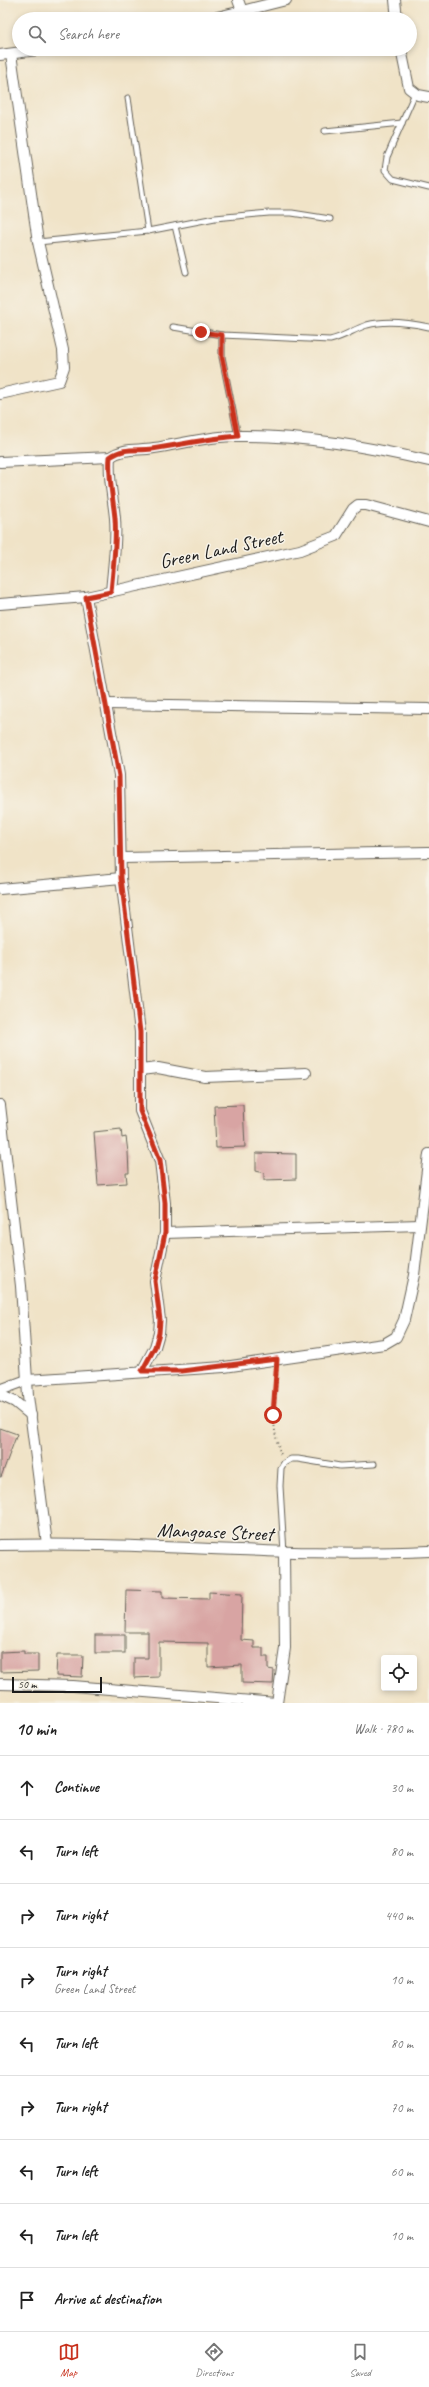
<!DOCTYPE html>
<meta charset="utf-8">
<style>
:root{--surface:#fff;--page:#f6f6f6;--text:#222;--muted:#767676;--line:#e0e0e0;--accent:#c8321e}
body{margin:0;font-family:Caveat,sans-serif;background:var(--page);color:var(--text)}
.controls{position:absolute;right:12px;bottom:12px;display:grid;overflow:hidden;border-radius:4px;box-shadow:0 2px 6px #0003}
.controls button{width:36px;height:36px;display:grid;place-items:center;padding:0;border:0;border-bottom:1px solid var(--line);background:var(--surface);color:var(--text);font:20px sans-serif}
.scale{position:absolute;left:12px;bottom:10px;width:90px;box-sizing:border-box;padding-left:4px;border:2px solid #1c1c1c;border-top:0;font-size:11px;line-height:14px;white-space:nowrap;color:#1c1c1c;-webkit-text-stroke:3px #f7f3e8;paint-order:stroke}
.stop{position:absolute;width:12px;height:12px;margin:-9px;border:3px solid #c8321e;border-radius:50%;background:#fff}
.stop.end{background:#c8321e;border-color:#fff;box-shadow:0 1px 4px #0008}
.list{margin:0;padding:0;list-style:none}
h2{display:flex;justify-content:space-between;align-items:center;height:52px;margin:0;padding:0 16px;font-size:17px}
h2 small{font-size:13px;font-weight:400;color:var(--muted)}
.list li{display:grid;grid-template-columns:26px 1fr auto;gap:12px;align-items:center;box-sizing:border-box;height:64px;padding:0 16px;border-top:1px solid var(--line)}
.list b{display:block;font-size:15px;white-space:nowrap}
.list p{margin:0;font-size:13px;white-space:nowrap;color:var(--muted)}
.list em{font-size:13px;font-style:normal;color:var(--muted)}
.icon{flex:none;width:22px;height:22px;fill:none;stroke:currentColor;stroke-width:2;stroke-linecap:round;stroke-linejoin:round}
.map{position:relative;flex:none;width:429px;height:1703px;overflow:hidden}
.search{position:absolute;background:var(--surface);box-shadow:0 2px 6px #0003;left:12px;right:12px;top:12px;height:44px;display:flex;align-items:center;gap:10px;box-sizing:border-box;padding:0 14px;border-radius:22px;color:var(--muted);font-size:15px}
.sheet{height:628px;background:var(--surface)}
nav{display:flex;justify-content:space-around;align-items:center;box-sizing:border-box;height:56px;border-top:1px solid var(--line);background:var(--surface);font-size:11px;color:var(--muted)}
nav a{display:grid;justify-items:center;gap:2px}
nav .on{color:var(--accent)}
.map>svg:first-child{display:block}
.building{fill:#d8a4a3}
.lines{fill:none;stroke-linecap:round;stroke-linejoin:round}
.lane-casing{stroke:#666258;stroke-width:7}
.street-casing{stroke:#666258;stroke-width:12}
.path{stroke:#666258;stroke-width:2;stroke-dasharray:1 3;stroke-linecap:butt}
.lane{stroke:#fff;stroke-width:5}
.street{stroke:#fff;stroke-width:10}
.route{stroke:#c8321e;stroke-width:5}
.labels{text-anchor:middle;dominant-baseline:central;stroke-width:3;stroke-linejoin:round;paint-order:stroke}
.street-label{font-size:20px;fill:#1c1c1c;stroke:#f7f3e8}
</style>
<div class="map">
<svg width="429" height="1703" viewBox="0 0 429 1703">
<rect width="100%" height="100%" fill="#f7f3e8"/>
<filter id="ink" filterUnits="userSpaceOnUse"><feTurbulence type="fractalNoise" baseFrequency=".025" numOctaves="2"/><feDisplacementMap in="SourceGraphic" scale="8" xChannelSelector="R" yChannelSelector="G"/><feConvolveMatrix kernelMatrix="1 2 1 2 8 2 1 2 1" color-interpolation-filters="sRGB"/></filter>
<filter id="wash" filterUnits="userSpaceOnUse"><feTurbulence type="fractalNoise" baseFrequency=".012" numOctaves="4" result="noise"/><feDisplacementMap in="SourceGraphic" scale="16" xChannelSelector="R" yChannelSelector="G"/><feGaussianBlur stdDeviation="0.9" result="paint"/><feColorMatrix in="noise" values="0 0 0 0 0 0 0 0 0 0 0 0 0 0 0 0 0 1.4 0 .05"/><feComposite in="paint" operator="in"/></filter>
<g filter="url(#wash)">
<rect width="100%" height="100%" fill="#f0e3c7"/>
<g id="blocks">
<!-- building -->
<g class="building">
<polygon points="243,1105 245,1147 216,1148 214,1106"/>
<polygon points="121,1129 122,1138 126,1137 128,1152 129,1173 126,1173 127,1183 98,1185 94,1132"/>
<polygon points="256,1153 296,1154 296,1179 264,1180 264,1173 256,1171"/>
<polygon points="0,1428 17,1434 1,1477 0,1477"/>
<polygon points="126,1590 162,1591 162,1598 209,1599 209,1592 242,1594 241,1640 254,1641 254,1648 263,1648 263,1657 268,1657 268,1669 274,1670 273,1684 242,1683 242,1665 208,1667 208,1643 159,1642 159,1677 134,1678 134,1658 148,1658 148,1632 125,1632"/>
<rect x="95" y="1635" width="30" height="18"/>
<polygon points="24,1651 24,1654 38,1654 38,1671 0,1672 0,1652"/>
<polygon points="57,1655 83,1655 82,1677 56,1676"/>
</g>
</g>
</g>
<g filter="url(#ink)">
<use href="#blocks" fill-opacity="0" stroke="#666258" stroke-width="1"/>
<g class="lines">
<defs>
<g id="lane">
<polyline points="415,93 387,157 385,170 393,179 429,188"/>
<polyline points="128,98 148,231"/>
<polyline points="325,131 402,123"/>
<polyline points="175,226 186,272"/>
<polyline points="38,242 148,231 215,218 269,213 292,213 330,219"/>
<path d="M173 327 222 335 330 340C344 337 354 329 367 325 386 320 410 323 429 327"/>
<polyline points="222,335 222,357 238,436"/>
<polyline points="284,1553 280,1486 281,1468 284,1463 291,1459 298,1459 340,1466 374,1464"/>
</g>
<g id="street">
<polyline points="395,0 397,19"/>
<polyline points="242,11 286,0"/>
<polyline points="209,19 242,11 238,0"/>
<polyline points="401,49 409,88 418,95 429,97"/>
<polyline points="0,55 44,49"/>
<polyline points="0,394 59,381 64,367 63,350 38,242 11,54"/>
<path d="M110 457C108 478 113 497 115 518 117 542 113 567 111 592"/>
<path d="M0 462 110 457C125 447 137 451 154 448 181 444 209 436 237 436 302 435 366 446 429 461"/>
<polyline points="86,597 119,775 121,878 140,1032 140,1111 160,1161 165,1203 165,1233 155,1281 160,1320 159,1333 155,1347 142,1371"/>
<polyline points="0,604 86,597 300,550 336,536 353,509 358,505 366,505 429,522"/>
<polyline points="107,704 429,709"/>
<polyline points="123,858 429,852"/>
<polyline points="0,889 121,878"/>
<polyline points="140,1070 158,1068 205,1077 306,1073"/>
<polyline points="0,1105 21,1286 28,1396 47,1544"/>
<polyline points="165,1233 420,1225"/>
<polyline points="0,1390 27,1380 224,1367 384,1344 396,1337 404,1320 414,1275 429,1154"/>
<polyline points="0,1395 15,1402 31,1415"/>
<path d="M0 1545C143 1541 286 1558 429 1551"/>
<polyline points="0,1684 73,1686 276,1703"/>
<polyline points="277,1703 285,1648 284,1553"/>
</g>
</defs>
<!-- lane casing -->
<use href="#lane" class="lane-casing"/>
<!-- street casing -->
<use href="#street" class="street-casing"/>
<!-- path -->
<path class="path" d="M277 1370C276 1405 269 1420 281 1455"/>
<!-- lane -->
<use href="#lane" class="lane"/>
<!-- street -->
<use href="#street" class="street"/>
</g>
</g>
<g class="lines" filter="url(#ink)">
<!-- route -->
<path class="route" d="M201 332 222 335V357L238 436C209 438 181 445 152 449 136 451 124 447 110 457 108 478 113 497 115 518 117 542 113 568 111 592L86 597 119 776 121 878 140 1032V1111L160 1160 165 1203V1233L155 1281 160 1320 159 1333 155 1347 142 1371H182L277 1359 273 1415"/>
</g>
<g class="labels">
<!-- street labels -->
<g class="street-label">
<text transform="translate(221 549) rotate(-12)">Green Land Street</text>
<text transform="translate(215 1532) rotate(2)">Mangoase Street</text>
</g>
</g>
</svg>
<div class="controls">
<button><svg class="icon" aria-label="locate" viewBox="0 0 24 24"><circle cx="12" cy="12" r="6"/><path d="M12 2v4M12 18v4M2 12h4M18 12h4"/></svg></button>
</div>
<div class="scale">50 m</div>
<div class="stop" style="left:273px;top:1415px"></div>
<div class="stop end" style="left:201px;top:332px"></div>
<div class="search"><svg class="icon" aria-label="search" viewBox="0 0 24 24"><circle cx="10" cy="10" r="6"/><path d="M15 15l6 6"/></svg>Search here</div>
</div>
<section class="sheet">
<h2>10 min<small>Walk · 780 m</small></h2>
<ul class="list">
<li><svg class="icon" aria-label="ahead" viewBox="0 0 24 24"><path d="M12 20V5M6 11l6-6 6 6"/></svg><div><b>Continue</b></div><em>30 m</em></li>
<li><svg class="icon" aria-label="left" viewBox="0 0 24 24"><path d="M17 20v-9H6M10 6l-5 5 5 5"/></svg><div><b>Turn left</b></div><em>80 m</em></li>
<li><svg class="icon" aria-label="right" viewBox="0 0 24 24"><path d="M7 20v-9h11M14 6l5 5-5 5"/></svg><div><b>Turn right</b></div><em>440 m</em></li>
<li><svg class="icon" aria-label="right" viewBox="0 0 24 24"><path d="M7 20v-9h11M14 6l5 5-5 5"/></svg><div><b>Turn right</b><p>Green Land Street</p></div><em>10 m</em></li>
<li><svg class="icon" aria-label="left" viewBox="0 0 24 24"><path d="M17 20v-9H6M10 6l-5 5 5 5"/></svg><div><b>Turn left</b></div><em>80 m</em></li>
<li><svg class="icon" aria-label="right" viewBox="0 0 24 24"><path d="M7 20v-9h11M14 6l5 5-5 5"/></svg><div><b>Turn right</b></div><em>70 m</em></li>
<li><svg class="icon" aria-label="left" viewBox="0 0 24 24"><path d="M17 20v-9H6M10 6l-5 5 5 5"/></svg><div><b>Turn left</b></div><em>60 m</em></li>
<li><svg class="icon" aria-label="left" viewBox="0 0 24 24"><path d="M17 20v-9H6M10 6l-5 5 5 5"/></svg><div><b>Turn left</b></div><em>10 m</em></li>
<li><svg class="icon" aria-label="arrive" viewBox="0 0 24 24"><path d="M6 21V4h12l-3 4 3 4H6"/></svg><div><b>Arrive at destination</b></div></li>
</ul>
</section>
<nav>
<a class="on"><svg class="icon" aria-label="map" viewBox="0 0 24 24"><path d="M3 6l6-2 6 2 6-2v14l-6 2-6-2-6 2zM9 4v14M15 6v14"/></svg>Map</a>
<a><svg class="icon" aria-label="directions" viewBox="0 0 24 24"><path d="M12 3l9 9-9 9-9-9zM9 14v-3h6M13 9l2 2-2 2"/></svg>Directions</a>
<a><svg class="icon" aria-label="saved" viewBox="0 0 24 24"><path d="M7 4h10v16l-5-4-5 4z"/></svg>Saved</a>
</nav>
